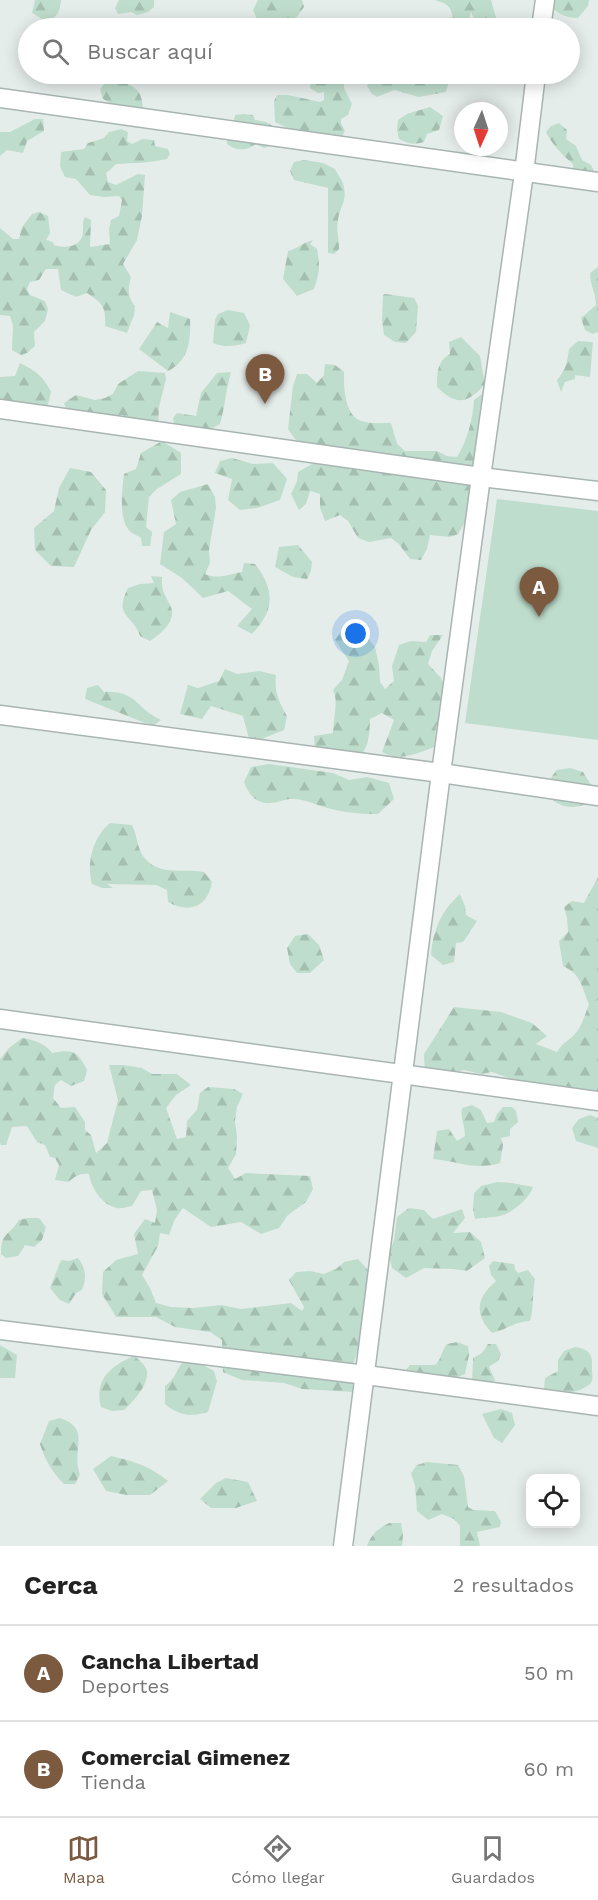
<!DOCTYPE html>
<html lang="es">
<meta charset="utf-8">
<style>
:root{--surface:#fff;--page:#f2f2f2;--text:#222;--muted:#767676;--line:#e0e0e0;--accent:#7c5a40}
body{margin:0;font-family:"Work Sans",sans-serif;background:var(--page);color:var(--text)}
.controls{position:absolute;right:18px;bottom:18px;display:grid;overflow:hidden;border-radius:12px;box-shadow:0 3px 15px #0003}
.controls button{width:54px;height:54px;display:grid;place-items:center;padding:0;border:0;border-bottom:2px solid var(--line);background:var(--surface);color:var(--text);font:30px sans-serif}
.compass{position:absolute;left:454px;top:102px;width:54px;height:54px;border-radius:50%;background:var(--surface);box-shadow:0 3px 15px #0003;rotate:183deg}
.you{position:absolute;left:356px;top:634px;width:21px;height:21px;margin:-15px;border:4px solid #fff;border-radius:50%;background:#1a73e8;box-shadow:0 0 0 9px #1a73e833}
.badge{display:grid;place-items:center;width:39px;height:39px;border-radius:50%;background:var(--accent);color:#fff;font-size:20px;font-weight:700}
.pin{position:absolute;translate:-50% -50px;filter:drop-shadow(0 2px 3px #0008)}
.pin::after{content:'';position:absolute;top:32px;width:21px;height:18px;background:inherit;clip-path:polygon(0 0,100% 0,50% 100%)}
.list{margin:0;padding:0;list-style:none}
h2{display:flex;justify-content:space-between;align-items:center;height:78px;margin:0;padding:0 24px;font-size:26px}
h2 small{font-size:20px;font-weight:400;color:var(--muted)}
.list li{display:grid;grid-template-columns:39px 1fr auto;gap:18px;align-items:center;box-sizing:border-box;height:96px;padding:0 24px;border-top:2px solid var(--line)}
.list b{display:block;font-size:22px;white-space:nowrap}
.list p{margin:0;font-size:20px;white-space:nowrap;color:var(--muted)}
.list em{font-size:20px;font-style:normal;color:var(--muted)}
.icon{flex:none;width:33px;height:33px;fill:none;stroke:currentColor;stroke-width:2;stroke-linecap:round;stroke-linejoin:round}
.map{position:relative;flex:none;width:598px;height:1546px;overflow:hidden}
.search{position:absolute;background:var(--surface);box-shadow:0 3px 15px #0003;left:18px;right:18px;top:18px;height:66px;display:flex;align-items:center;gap:15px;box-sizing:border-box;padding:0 21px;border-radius:33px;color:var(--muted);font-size:22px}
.sheet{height:270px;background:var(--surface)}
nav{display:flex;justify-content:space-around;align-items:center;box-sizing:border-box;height:84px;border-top:2px solid var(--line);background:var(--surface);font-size:16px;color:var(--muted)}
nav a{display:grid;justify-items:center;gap:3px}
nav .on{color:var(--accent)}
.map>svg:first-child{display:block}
.forest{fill:url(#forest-firs)}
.pitch{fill:#bfddcc}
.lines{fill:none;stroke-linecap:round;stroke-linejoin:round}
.street-casing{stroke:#a8b5b3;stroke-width:21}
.street{stroke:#fff;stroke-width:18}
</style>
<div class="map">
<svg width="598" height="1546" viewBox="0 0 598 1546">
<defs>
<pattern id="forest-firs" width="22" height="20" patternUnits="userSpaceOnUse" patternTransform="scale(1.5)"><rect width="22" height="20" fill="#bfddcc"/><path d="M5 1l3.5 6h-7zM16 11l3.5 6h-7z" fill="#a4bfb0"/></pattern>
</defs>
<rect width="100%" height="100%" fill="#e5edeb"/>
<!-- forest -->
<g class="forest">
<path d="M35 0H61C60 11 58 17 47 22L32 13Z"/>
<polygon points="119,0 154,0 154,7 148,12 137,15 131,12 118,14 115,8"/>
<polygon points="258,0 302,0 304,7 296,18 277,23 268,28 260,26 253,10"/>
<path d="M435 0H491L499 28H484L483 24 475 21 471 12 468 24 460 25 453 20C452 6 447 4 435 0Z"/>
<path d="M547 0H589L588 6 578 18C563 18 557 12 546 3Z"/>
<path d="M312 74H343L344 88 352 104 348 115 341 119V123L345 131 334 151 323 153 309 150C298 136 293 130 275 122L274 101 277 95H288L320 102 324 100V92L318 93 310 88Z"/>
<polygon points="380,74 402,74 409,76 415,74 427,74 431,78 439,74 448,74 450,78 446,92 419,97 394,90 377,97 372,94 367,86 370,80 380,76"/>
<path d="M108 79C129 85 141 83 143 108L136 116 108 111 110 103 103 99 100 89Z"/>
<path d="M430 107 443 116 439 130 427 134 424 142C413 145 409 144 399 139L397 129 398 120 407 114Z"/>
<path d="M243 114 253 115 255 120C266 122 272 122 277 133L272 145 264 148 256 144C247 151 236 151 227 144 227 134 234 125 235 115Z"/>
<polygon points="35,119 43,119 44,131 27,141 23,153 7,150 0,156 0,132 10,132"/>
<path d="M559 123 567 130 566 139 576 146 582 160 591 165 594 171 590 181 573 173V164C563 156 551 143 546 132L551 126Z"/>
<path d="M121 129 128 132 127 141 132 144 142 139 154 140 155 146 168 149 170 154 167 159C150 163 133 163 116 164L110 170 106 173 108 182 116 185 138 174 145 175 142 216 137 240 123 264 131 277C128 288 127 296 135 306L134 315 127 333 105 326C106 307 103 304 87 293L76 297 61 290 58 269H46L39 280 30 282 27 289 30 295 45 301 48 309 45 321 34 332 35 346 27 353 21 355 12 350 13 326 10 316 0 315V228L13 239H19L22 227 32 214 39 212 48 216 50 233 46 240 53 242 54 245C65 249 82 247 83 232 83 226 82 223 85 217L91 220 90 247 110 244 109 229 111 220 119 216 122 200 119 196 104 197 90 195 76 179 65 177 60 166 61 152 84 149 88 143 104 138 109 132Z"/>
<path d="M304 160 323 163 335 169C338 176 343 180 344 187 347 202 340 206 338 220 336 230 339 239 339 249L334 254 328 253V188L294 180 290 171 294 162Z"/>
<path d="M313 240 310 244 317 249C320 266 320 272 314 289L297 296 283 279 288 251C297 249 304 242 313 240Z"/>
<path d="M598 267V332L593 334 585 330 581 318 596 305C596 293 590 285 590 273Z"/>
<polygon points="385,294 414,298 418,306 416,332 406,343 395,342 384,335 382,321 383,295"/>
<path d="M228 310 244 313 250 325 246 343C234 346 225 348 213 343L215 320 218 314Z"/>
<path d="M170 312 190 319C191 339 189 361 168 371L139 349 157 322 168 328Z"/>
<path d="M461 337 480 356 485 384C468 404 456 406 437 387 437 374 437 361 450 354L449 342Z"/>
<path d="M578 341 593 342 590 377 575 375V379L565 382 561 392 557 380C566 370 567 362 569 349Z"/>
<path d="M20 363C35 370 44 377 51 392L47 408 0 416V377L15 376Z"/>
<path d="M325 364 335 365 344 372C344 388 344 414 361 421 370 424 382 423 391 423L397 444 405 451H437L447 456 457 457C467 442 473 418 474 400L482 394 493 396 482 459 472 465 449 469 306 445 295 439 288 429 293 386 297 374H307L317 383 324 375Z"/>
<polygon points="138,371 165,373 166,379 159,407 158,425 133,420 122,415 113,419 67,411 64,403 76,395 95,400 105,398 113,394 118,384"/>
<path d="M231 372C226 389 225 407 220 424L205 432 175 428 173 418 177 413 196 416 201 393 217 373Z"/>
<path d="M162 441 181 453V474L157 489 149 497 146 527 152 532 150 546H142L141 538C137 535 130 533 128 529 119 517 122 488 124 474L136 469 141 453Z"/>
<polygon points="232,458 253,464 273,463 287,479 280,500 257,508 240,510 228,500 232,479 215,473 220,461"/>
<polygon points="314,463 347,466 365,471 403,475 414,478 444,480 472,483 474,507 458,534 450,537 430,535 427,549 421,560 410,559 399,544 391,538 369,542 358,538 348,521 340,515 325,521 320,508 320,494 310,491 306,504 299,510 291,494 297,481 298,472"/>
<polygon points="70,468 91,472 106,490 105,512 91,530 74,567 51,566 35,550 34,528 54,511 59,488"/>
<path d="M208 484 215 497 216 508 209 550 210 563 205 574C217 580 230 574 242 572L244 563 255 564C275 589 275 611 252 634L237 626 252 609 228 591 203 598 182 578 160 564 164 532 176 524 171 500 180 492Z"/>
<polygon points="298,545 312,562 311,571 307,579 293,577 275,567 279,547"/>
<path d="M151 576 162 577C161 590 165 595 170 605 178 620 161 634 150 641L140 636C133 614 113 617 128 588L140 584 154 583Z"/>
<path d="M343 629 364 634 375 647 379 665 380 682 385 689 394 681 392 666 399 645 411 641 426 642 430 635H443L432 651 428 664 441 678 447 693 444 712 436 727 434 747C416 754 400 762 382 752L394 720 382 713 370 719C369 745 368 747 352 767L333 768 320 765 315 749 314 736 333 733C333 719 339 701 333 690L342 680 349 661 335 640Z"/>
<path d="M225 669 237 674 259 671 276 675C274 692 279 702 287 716L284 730 259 740 249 739 243 716 211 706 202 719 180 714 188 685 198 688 219 681Z"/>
<path d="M98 685 104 692C137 690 136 709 161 720L154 725 145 723 85 699 87 688Z"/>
<path d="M269 764 333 773 349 780 367 777 389 783 394 799 378 814C362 814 347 813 331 809 318 806 305 798 290 799 276 801 268 808 254 798 249 794 246 787 244 782L251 767Z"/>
<path d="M570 768 583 772 591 785 587 804C570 810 559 807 546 794L552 776 557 770Z"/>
<path d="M110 823 132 825C137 835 137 847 143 856 158 877 183 868 204 872L212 882C208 907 189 914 168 902L167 890 156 885 107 884 113 888H102L92 884C86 863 93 837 110 823Z"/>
<path d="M598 877V1097L524 1086 514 1080 492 1072 481 1074 464 1070 445 1074 425 1076 424 1054 454 1007 501 1012 532 1023 547 1036 536 1044 557 1052C563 1042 567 1042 574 1035 582 1027 585 1014 589 1004 581 986 582 975 563 966L559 941 568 932 567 918 564 907 572 901 584 903Z"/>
<path d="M460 894 465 906 466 915 477 921 463 942 456 943 454 962 443 965 431 955C433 930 441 911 460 894Z"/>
<polygon points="308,934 319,945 324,960 310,973 297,973 290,964 287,948 295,936"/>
<path d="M22 1038C34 1040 45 1043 52 1053 73 1049 78 1051 87 1070L84 1081 71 1086 61 1080 55 1085 53 1098 61 1108 75 1107 85 1122V1130L91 1135 96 1153 107 1143 118 1100 109 1065H124L142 1068 152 1074H177L191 1085 176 1095 166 1108 177 1139 186 1137 187 1121 197 1110 200 1093 208 1087 234 1089 243 1094 237 1107 235 1121 237 1137 236 1154 228 1168 235 1179 246 1173 310 1176 313 1189 306 1202 288 1215 279 1228 261 1234 241 1222 211 1227 183 1208 175 1219 169 1235 160 1233 158 1246 142 1275 150 1288 156 1303 171 1307 194 1308 221 1305 241 1309 291 1303 302 1311 304 1307 289 1280 296 1272 310 1271 324 1274 336 1269 344 1262 358 1259 368 1270 371 1284 365 1300 366 1321 353 1365H350L354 1392 302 1389 284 1383 242 1380 223 1372 222 1340 210 1332 175 1327 156 1317H116L102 1294 103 1272 116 1260 138 1254 134 1234 145 1219 155 1223 157 1210 152 1190 141 1191 132 1206C127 1207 121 1209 117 1208 102 1205 91 1188 89 1174 80 1173 75 1176 69 1182L55 1180 59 1165 55 1158 50 1157 45 1145 37 1142 27 1126 12 1127 6 1145H1L0 1143V1059L9 1048Z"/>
<path d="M472 1105 481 1110 487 1123 494 1122 497 1114 503 1107H512L516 1111 518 1122 510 1129V1136L501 1138 503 1145 500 1163C477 1171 456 1161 433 1159L437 1131 449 1129 457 1141 465 1136C465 1125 460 1118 462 1108Z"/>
<polygon points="590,1115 598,1118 598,1148 576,1141 572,1128 579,1119"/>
<path d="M497 1182 512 1183 533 1187C530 1198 511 1214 500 1216 492 1218 484 1217 475 1219L473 1210 474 1193 481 1186Z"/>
<polygon points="409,1208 424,1210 433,1219 462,1209 465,1218 453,1233 470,1232 481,1242 485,1258 467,1271 453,1269 424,1268 406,1278 392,1268 389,1254 394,1240 397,1217"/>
<path d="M28 1218H39L46 1227 42 1240 34 1247 25 1245 18 1256 6 1258 1 1254C1 1232 9 1236 19 1220Z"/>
<path d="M78 1258C86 1268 87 1278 82 1290L76 1293 69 1304 60 1300 50 1288 61 1260 69 1261Z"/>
<path d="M493 1261 514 1264 515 1269 518 1273 528 1270 535 1279C532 1294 534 1309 530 1321 516 1321 506 1330 492 1333 474 1314 476 1298 496 1281L491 1275 489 1266Z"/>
<path d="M457 1342 468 1346 469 1355 465 1374 456 1378 413 1377 405 1371 410 1365H435C442 1359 441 1351 447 1344Z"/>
<polygon points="488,1344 496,1344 501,1354 498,1361 489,1367 495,1380 491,1386 472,1383 473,1358 482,1353"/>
<polygon points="0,1345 17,1355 15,1378 0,1378"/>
<path d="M575 1347C591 1349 593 1356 592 1370 592 1375 594 1380 590 1384 580 1393 556 1397 544 1389L545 1378 558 1371V1360L564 1351Z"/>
<path d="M134 1356C139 1360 145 1364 147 1371 149 1385 133 1402 124 1410L112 1411 101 1407C94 1380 110 1366 134 1356Z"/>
<path d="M184 1360H194L214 1371 217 1381 208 1412C192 1417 179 1416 165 1404V1386C176 1378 176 1370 184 1360Z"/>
<polygon points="501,1409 512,1413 515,1425 502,1443 494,1438 482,1414"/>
<path d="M60 1418C92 1429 71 1449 80 1474L75 1484H64C52 1472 45 1460 40 1444L49 1421Z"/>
<path d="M111 1456C134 1461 149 1466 168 1481L150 1495H127L106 1491 93 1469Z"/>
<polygon points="427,1462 458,1465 464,1476 468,1507 473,1510 495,1511 501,1522 500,1527 477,1532 480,1546 460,1546 460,1526 454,1519 442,1514 428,1520 417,1511 415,1486 411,1473 417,1465"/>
<polygon points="226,1478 248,1482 257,1501 236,1508 211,1508 200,1499 216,1483"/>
<path d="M389 1523H401L403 1535 402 1546H367C371 1534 379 1528 389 1523Z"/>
</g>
<!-- pitch -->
<polygon class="pitch" points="497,499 598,511 598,740 465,723"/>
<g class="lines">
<defs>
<g id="street">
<polyline points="541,28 545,0"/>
<polyline points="0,98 598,182"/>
<polyline points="0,409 481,477 598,491"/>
<polyline points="0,715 441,773 598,796"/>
<polyline points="0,1019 598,1101"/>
<polyline points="0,1330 366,1375 598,1406"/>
<polyline points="343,1546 441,773 481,477 524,173 536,74"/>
</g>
</defs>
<!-- street casing -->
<use href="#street" class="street-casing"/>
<!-- street -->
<use href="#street" class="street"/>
</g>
</svg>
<div class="controls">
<button><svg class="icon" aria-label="locate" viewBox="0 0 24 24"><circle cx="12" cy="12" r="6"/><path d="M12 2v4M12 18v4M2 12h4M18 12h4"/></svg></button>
</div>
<svg class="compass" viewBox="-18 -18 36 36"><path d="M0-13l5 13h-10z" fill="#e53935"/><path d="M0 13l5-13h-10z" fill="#767676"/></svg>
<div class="you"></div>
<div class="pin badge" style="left:539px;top:617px">A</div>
<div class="pin badge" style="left:265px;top:404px">B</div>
<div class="search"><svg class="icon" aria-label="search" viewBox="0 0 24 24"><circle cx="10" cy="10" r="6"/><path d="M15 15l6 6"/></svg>Buscar aquí</div>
</div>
<section class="sheet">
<h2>Cerca<small>2 resultados</small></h2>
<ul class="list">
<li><span class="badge">A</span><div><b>Cancha Libertad</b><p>Deportes</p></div><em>50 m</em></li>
<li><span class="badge">B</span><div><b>Comercial Gimenez</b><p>Tienda</p></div><em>60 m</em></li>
</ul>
</section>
<nav>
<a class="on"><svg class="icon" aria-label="map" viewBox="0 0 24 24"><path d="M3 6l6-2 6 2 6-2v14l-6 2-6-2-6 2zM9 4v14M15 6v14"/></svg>Mapa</a>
<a><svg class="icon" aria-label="directions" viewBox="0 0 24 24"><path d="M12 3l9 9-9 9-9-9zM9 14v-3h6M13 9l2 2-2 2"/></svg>Cómo llegar</a>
<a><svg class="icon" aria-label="saved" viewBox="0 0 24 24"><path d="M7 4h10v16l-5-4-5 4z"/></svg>Guardados</a>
</nav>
